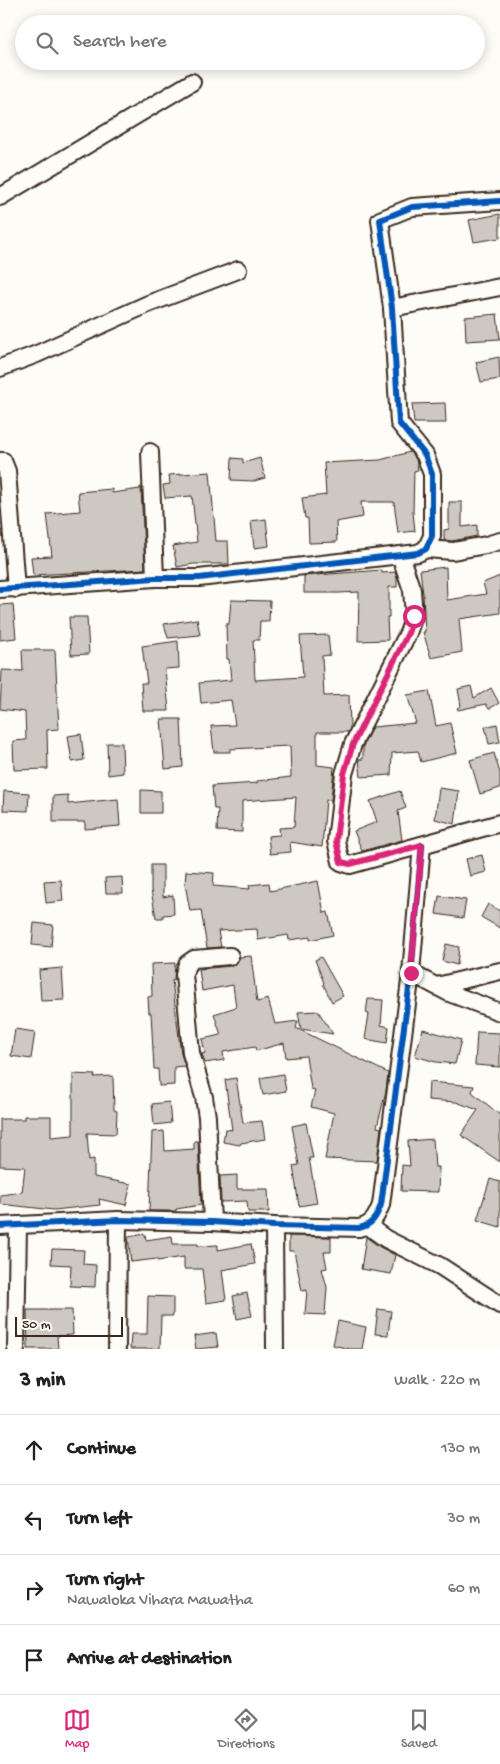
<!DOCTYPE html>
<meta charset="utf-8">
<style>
:root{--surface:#fff;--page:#f6f6f6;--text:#202124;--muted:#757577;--line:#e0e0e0;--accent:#db2777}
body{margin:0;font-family:"Gochi Hand",sans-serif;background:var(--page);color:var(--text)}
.scale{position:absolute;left:15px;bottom:12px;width:108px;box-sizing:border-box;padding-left:5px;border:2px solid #3b2a1e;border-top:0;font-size:14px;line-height:18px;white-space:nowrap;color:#3b2a1e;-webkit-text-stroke:4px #fdfcf7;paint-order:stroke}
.stop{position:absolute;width:15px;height:15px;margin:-11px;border:4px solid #db2777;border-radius:50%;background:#fff}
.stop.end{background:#db2777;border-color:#fff;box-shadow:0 1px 5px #0008}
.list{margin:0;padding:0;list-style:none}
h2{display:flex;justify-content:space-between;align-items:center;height:65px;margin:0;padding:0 20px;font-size:21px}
h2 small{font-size:16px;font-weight:400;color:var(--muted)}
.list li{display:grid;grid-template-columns:32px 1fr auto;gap:15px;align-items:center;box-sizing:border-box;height:70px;padding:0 20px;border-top:1px solid var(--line)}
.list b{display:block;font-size:19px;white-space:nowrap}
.list p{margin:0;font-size:16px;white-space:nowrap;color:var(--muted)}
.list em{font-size:16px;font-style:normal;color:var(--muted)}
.icon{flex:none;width:28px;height:28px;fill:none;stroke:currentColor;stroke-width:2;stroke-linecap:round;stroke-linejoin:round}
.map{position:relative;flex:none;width:500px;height:1349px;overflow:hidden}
.search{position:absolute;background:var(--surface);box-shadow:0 2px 12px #0003;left:15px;right:15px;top:15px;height:55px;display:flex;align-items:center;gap:12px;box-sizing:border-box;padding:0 18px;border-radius:28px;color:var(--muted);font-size:19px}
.sheet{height:345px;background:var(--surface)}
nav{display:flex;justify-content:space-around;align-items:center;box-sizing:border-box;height:70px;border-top:1px solid var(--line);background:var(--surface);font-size:14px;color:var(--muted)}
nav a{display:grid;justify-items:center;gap:2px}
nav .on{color:var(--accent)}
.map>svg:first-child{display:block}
.building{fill:#cdc8c2;stroke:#3b2a1e}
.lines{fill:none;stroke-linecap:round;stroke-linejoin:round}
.minor-casing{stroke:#3b2a1e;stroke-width:20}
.minor{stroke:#fdfcf7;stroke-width:16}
.cycleway-casing{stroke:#fdfcf7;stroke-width:9}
.cycleway{stroke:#0057b8;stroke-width:6}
.route{stroke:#db2777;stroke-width:6}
</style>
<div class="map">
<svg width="500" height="1349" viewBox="0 0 500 1349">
<rect width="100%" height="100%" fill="#fdfcf7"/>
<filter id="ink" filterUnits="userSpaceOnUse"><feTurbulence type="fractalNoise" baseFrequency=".02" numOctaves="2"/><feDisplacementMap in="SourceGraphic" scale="10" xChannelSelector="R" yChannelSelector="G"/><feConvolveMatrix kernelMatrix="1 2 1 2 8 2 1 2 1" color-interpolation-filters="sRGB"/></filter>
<g filter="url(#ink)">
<!-- building -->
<g class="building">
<polygon points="500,214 500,238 474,242 469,220"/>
<polygon points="497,314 500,339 466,341 465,317"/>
<polygon points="499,357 500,379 481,382 476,362"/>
<polygon points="445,403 446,423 414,423 412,404"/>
<polygon points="410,452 416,459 418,470 414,471 413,512 415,531 398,533 394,502 361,502 363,517 336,522 337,542 309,543 308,518 305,518 302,498 326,495 324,463 380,460"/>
<polygon points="232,458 243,459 243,463 260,458 265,478 254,481 231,480"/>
<polygon points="210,472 216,541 228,541 229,564 193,564 177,567 173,546 197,542 192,496 165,498 163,485 170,484 169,475"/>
<polygon points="140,487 141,487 145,569 33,575 31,557 52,556 47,514 80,511 78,492 112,489 112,493 140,489"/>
<polygon points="449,502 462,502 462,527 477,525 477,536 452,541 444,540 444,530 449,529"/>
<polygon points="266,519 269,546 254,548 251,521"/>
<polygon points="446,567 447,600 486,594 483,583 500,576 500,613 459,619 462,652 431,658 423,632 425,632 423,594 420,570"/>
<polygon points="382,570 382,573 395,572 397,577 397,587 389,587 389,617 387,617 388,640 358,641 359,592 339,593 304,593 304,576"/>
<polygon points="231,600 270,601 269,621 260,621 259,640 253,640 255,680 303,677 300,636 328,635 330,655 322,656 324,696 349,695 350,728 348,732 317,732 317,765 334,767 331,800 326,800 322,847 290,842 291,852 270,854 268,836 280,835 279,828 294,827 296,797 242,801 242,832 217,831 218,809 214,809 212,786 257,783 257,781 291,777 290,746 230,749 230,752 214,752 211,726 235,725 231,700 201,703 199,683 231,680 229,659 227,659 226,624 229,624"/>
<polygon points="13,604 16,638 0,640 0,605"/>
<polygon points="69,617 87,617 89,654 71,655"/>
<polygon points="197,619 200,635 168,638 164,624"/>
<polygon points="178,641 179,668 165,669 169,711 143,711 141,683 147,683 142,646"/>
<polygon points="22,650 55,650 59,729 47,730 48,769 14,770 13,741 26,740 25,712 0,709 2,670 23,671"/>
<polygon points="471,686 474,698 491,688 499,703 489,709 486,704 458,710 457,708 461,706 458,689"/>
<polygon points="429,691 436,726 450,723 457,753 421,762 418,751 392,753 391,775 361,777 359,759 363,759 363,746 372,727 416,723 407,695"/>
<polygon points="161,719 181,719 183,767 165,769"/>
<polygon points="497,724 500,742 489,744 485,727"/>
<polygon points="81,734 84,760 72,762 68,736"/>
<polygon points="107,743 122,743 123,773 108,775"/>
<polygon points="494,753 500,773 500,788 480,794 470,760"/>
<polygon points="439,788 459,791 455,824 435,819"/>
<polygon points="141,790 161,791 161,813 141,813"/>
<polygon points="4,791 29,793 28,811 3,810"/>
<polygon points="400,791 406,808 398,811 402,840 362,851 354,831 377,822 370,801"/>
<polygon points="68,795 68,804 118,799 120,826 85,829 85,822 53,822 53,796"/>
<polygon points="482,855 486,872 470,876 466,859"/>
<polygon points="151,865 163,865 163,897 173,895 174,914 163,915 163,918 156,918 151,890"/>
<polygon points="186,871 214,873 213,886 250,889 249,885 269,883 270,891 318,881 324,913 328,912 333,935 310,940 310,937 289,940 288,935 258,940 257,929 218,931 221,947 207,948 201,910 190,911 185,884"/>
<polygon points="122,877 123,893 106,893 105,878"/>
<polygon points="61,880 63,901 46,903 44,881"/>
<polygon points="439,896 466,900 463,918 436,914"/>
<polygon points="488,904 500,911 500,928 481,917"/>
<polygon points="34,923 53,925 51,947 32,945"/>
<polygon points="446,944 459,947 457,965 442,961"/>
<polygon points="251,956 257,1002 268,999 275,1024 298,1021 296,1028 388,1073 386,1091 377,1127 381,1128 377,1161 325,1159 334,1113 311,1107 315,1090 311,1089 306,1056 286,1058 284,1043 256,1051 255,1047 223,1052 224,1060 205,1063 202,1054 205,1053 202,1039 221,1035 214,1014 236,1007 233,985 202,991 199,969 231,966 236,964 240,957"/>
<polygon points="321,957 343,996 332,1002 323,984 324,983 315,960"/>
<polygon points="175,963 174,980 172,980 181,1054 185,1066 174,1067 174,1085 159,1086 158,1069 154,1069 151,1013 149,1013 148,997 152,996 151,964"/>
<polygon points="62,968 64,1000 41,1001 39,970"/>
<polygon points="368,999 383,1000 381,1025 389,1027 387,1043 365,1039 369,1014 366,1013"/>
<polygon points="318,1011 333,1034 301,1029 298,1012"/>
<polygon points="15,1029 35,1032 31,1059 11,1056"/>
<polygon points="423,1029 461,1040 455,1064 436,1062 415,1056"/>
<polygon points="477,1032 500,1033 500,1067 475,1065"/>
<polygon points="73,1074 95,1075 94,1077 113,1076 114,1110 117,1111 116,1134 87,1133 89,1160 94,1159 94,1177 131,1184 126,1205 99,1199 100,1205 54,1210 0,1204 0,1195 22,1192 25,1167 0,1166 0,1119 24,1119 24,1116 51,1116 51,1137 73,1135"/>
<polygon points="283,1074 286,1091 263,1095 260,1078"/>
<polygon points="236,1078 243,1123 262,1121 265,1139 241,1143 240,1145 223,1142 225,1129 232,1130 225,1080"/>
<polygon points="429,1082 474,1086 472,1092 500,1115 500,1162 461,1135 478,1110 456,1102 428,1100"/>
<polygon points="169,1102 171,1123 154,1125 152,1104"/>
<polygon points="306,1123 313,1158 309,1158 317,1203 299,1206 293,1166 299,1165 292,1126"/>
<polygon points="164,1131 165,1151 194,1149 194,1141 198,1141 201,1205 176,1209 176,1211 149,1211 152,1132"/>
<polygon points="433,1139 435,1167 439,1167 438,1192 401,1191 402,1165 410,1166 408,1141"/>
<polygon points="237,1175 237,1189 268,1189 269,1212 248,1212 247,1201 221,1202 220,1176"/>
<polygon points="490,1179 500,1182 500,1227 477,1220"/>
<polygon points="145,1234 146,1240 172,1236 173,1244 198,1244 198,1246 218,1245 218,1250 251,1244 255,1264 222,1270 226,1300 206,1303 202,1269 184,1269 184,1257 157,1261 157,1259 131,1262 128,1237"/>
<polygon points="289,1236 331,1237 331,1252 324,1252 327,1268 322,1269 327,1287 325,1315 305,1314 307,1290 302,1291 294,1251 289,1251"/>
<polygon points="366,1237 380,1247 395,1255 391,1274 361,1269"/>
<polygon points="52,1249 84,1250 83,1264 96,1265 95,1287 70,1286 71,1265 51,1264"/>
<polygon points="247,1293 252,1316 237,1319 233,1296"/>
<polygon points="148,1296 173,1297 173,1316 161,1316 160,1349 130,1349 131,1334 147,1334"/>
<polygon points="378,1309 391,1311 388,1335 375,1334"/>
<polygon points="27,1310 72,1310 73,1335 57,1336 58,1349 28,1349"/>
<polygon points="338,1321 366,1327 362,1349 350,1349 333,1345"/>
<polygon points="216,1333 218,1347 196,1349 194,1336"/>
</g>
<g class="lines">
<defs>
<g id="minor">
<polyline points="0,197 192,82"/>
<polyline points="392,308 500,287"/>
<polyline points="0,368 37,354 148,304 238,270"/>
<polyline points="150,452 155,578"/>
<polyline points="0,461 3,461 7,471 16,589"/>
<polyline points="426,549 453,551 486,545 500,541"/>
<polyline points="400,555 412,590 414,616 408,633 353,744 344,774 336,841 341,862 350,865 500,823"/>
<polyline points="0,589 155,578 199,578 418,553 426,549 432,536 432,474 425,455 399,423 392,308 380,220 412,207 500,201"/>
<polyline points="411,973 449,993 500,1012"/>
<polyline points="437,986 500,971"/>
<polyline points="212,1222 207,1117 204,1097 191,1053 184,974 187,964 194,959 230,956"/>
<path d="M0 1226 118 1220 212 1222 274 1226 359 1228C372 1225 376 1218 381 1205L411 973 422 845"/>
<polyline points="274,1226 275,1349"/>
<polyline points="368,1226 386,1239 440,1266 500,1305"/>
<polyline points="16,1349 18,1225"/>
<polyline points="117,1349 118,1220"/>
</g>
</defs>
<!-- minor casing -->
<use href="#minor" class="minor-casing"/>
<!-- minor -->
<use href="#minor" class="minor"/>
<defs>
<g id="cycleway">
<polyline points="0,589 155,578 199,578 418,553 426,549 432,536 432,474 425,455 399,423 392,308 380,220 412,207 500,201"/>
<path d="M0 1226 118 1220 212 1222 274 1226 359 1228C372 1225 376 1218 381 1205L411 973 422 845"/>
</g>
</defs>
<!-- cycleway casing -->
<use href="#cycleway" class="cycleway-casing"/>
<!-- cycleway -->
<use href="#cycleway" class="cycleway"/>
</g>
</g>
<g class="lines" filter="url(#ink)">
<!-- route -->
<polyline class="route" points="411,973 422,845 350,864 341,862 336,841 344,774 353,744 408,633 414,616"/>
</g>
</svg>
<div class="scale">50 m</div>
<div class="stop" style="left:414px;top:616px"></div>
<div class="stop end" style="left:411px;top:973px"></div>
<div class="search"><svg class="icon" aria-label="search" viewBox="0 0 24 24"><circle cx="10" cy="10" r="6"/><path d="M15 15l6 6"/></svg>Search here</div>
</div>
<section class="sheet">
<h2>3 min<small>Walk · 220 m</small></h2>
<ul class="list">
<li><svg class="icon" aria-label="ahead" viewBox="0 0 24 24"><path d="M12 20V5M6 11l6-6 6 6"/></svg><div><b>Continue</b></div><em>130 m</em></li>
<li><svg class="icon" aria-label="left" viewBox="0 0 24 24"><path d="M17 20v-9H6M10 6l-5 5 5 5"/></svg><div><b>Turn left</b></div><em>30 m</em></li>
<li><svg class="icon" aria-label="right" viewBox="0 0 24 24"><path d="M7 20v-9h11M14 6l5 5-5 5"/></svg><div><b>Turn right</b><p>Nawaloka Vihara Mawatha</p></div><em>60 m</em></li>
<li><svg class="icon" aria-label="arrive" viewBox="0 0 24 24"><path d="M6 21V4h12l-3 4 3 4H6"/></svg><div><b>Arrive at destination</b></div></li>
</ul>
</section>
<nav>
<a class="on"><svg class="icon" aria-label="map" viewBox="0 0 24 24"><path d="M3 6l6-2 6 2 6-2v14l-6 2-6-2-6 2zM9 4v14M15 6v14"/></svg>Map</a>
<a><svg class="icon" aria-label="directions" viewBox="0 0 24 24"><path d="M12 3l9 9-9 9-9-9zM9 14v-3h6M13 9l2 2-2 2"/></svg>Directions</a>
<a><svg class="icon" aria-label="saved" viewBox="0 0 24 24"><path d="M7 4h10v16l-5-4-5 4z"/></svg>Saved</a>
</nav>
